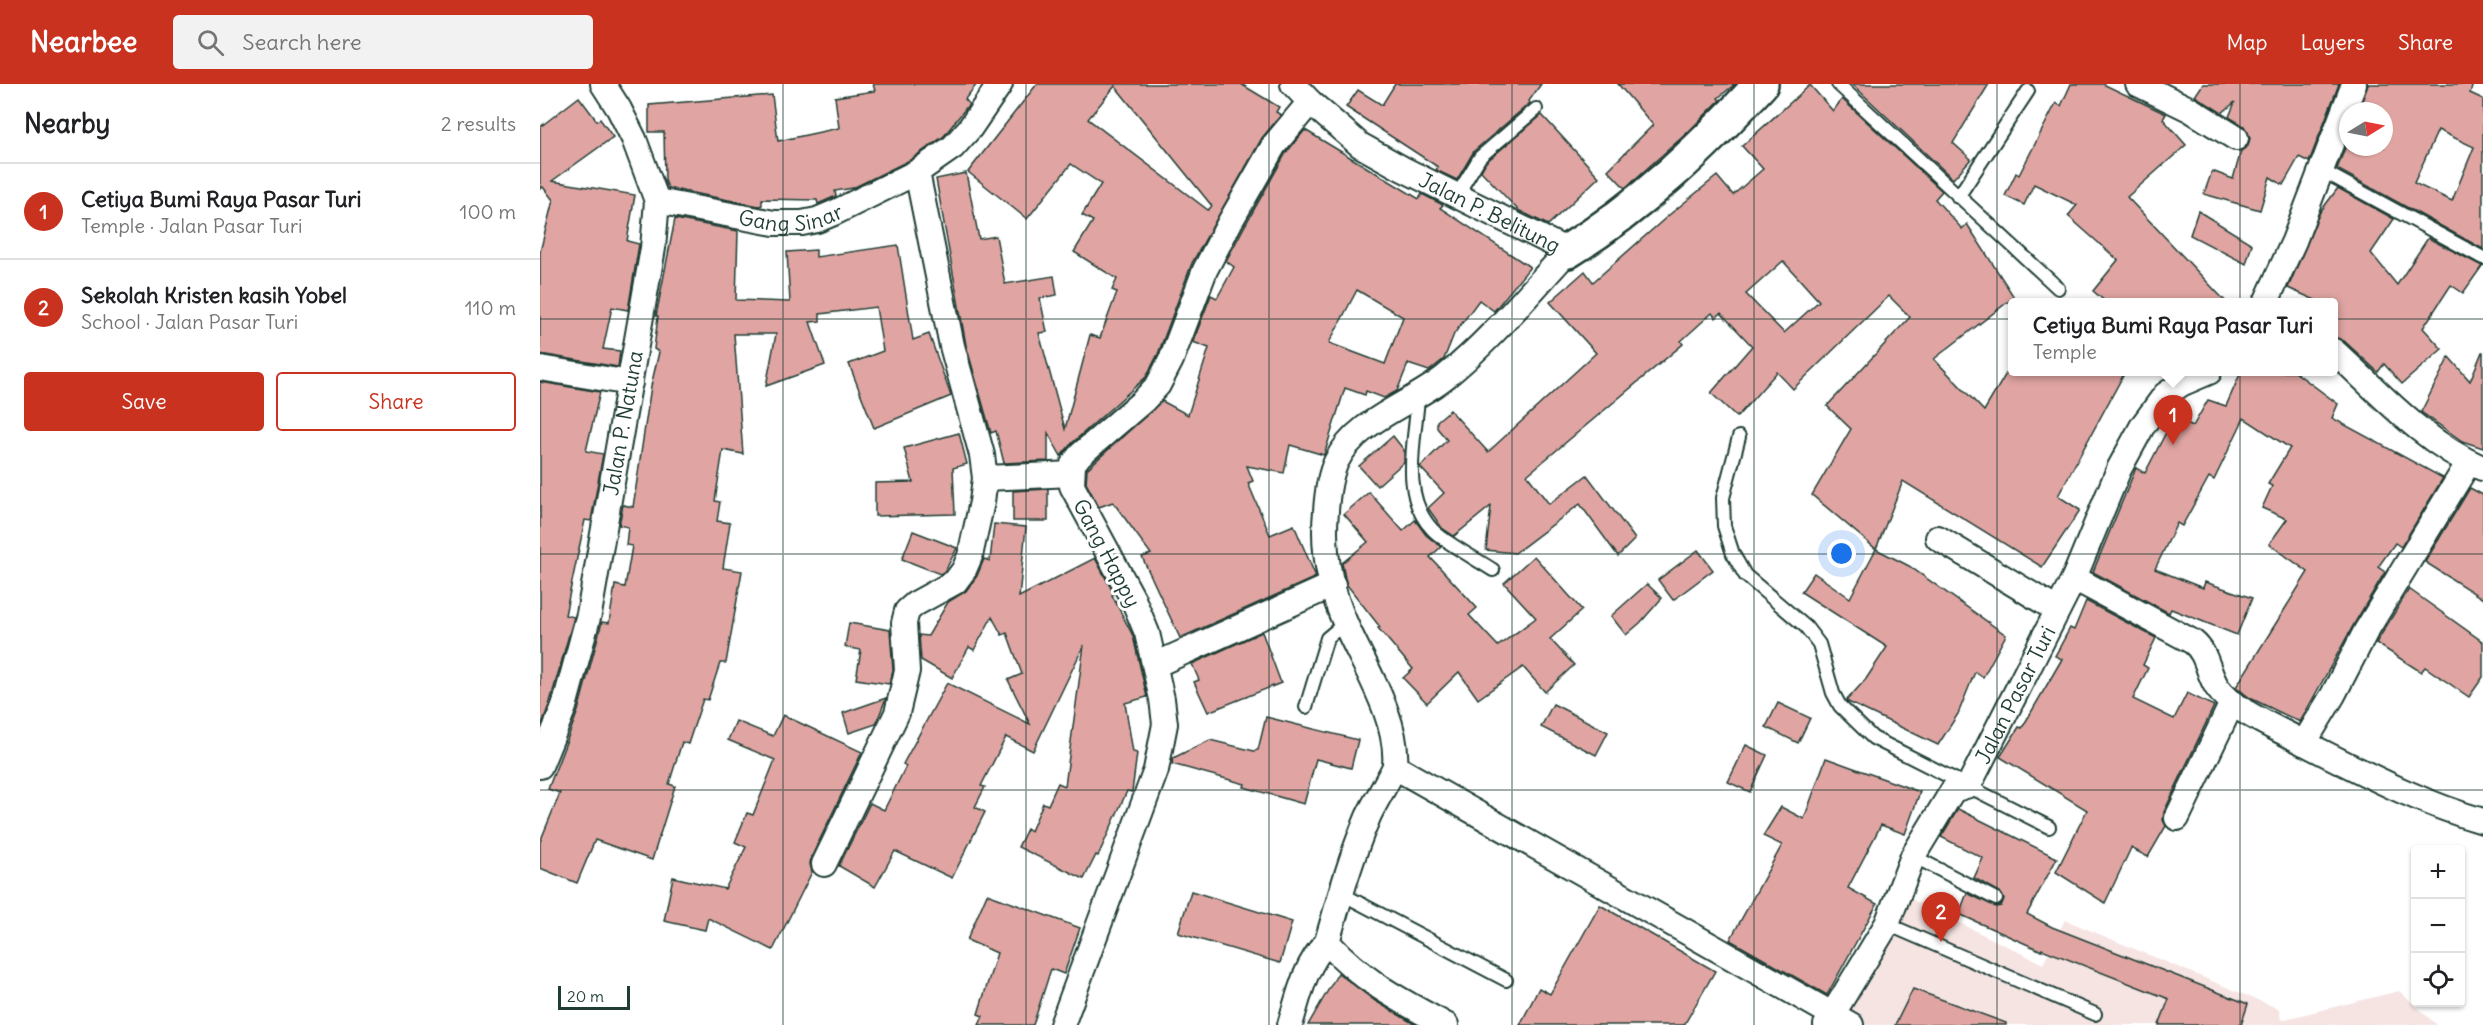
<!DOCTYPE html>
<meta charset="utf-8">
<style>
:root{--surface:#fff;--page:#f2f2f2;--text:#202124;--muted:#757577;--line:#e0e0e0;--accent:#c8321e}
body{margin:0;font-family:Delius,sans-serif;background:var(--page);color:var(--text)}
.controls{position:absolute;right:18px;bottom:18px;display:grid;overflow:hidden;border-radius:6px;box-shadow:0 2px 4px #0004}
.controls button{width:54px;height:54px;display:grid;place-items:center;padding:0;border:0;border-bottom:2px solid var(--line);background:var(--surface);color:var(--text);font:30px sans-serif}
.compass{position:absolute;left:1799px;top:18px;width:54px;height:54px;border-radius:50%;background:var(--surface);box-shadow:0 2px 4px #0004;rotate:80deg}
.scale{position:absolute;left:18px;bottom:15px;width:72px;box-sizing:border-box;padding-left:6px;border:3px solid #1f3d34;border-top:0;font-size:16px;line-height:21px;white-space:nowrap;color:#1f3d34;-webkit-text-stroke:4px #fff;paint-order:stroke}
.you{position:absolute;left:1302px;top:470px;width:21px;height:21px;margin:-15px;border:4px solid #fff;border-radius:50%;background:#1a73e8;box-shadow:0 0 0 9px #1a73e833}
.badge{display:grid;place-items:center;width:39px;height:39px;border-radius:50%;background:var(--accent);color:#fff;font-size:20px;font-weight:700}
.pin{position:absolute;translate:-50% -50px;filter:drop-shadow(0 2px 3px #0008)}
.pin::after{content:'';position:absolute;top:32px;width:21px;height:18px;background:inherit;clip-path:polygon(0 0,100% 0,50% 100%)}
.popup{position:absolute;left:1468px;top:214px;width:330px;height:78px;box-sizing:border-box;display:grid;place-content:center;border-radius:6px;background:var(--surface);filter:drop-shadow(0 2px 4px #0005);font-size:20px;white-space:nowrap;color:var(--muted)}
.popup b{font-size:22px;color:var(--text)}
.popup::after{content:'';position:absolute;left:50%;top:100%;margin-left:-12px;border:12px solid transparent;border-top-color:var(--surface)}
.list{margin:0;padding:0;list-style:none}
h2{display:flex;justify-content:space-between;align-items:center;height:78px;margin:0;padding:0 24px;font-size:26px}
h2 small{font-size:20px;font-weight:400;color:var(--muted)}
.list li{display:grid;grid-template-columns:39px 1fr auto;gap:18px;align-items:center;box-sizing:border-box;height:96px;padding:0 24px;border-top:2px solid var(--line)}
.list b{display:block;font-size:22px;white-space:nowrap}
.list p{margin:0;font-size:20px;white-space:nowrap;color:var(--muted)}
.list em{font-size:20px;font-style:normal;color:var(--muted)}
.actions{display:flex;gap:12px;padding:18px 24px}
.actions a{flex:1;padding:14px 0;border:2px solid var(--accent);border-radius:6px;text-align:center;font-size:21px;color:var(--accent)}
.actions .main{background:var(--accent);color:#fff}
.icon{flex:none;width:33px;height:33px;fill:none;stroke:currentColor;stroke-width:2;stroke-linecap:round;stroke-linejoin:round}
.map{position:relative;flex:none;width:1943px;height:941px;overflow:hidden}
header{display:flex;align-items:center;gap:36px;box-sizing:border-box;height:84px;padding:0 30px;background:var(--accent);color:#fff}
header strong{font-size:28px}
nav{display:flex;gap:33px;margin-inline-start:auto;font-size:21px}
.search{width:420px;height:54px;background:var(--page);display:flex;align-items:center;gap:15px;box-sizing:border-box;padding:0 21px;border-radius:6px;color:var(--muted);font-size:22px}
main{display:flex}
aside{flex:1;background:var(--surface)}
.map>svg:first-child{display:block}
.built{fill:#f6e4e3}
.building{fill:#e0a5a2;stroke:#1f3d34;stroke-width:1.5;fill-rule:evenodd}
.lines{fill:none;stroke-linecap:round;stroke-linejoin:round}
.lane-casing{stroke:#1f3d34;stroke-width:16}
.street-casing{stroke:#1f3d34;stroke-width:28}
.secondary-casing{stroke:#1f3d34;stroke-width:38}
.lane{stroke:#fff;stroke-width:12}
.street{stroke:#fff;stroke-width:24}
.secondary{stroke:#fff;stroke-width:33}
.grid{fill:none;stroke:#1f3d34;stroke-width:1.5;stroke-opacity:0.55}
.labels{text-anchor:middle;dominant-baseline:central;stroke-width:6;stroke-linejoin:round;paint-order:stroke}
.street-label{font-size:21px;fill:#1f3d34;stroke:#fff}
</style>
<header>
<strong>Nearbee</strong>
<div class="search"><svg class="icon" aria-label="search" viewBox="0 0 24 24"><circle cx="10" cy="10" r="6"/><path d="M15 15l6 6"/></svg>Search here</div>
<nav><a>Map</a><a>Layers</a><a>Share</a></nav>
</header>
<main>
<aside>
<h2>Nearby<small>2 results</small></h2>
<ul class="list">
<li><span class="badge">1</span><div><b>Cetiya Bumi Raya Pasar Turi</b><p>Temple · Jalan Pasar Turi</p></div><em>100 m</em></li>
<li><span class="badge">2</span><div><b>Sekolah Kristen kasih Yobel</b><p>School · Jalan Pasar Turi</p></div><em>110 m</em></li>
</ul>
<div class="actions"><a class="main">Save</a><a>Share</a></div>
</aside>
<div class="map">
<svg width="1943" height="941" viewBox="0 0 1943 941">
<rect width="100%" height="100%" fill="#fff"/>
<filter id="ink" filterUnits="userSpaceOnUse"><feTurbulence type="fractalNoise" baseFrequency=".0167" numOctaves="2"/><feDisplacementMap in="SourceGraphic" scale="12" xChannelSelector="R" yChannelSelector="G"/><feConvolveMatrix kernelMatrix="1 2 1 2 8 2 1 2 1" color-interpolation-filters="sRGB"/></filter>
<g filter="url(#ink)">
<!-- built -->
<polygon class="built" points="1371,815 1503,880 1525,836 1739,925 1741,936 1859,907 1897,941 1326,941 1301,928"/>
<!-- building -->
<g class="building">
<polygon points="333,0 437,0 425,15 429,20 404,52 370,76 313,104 295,107 296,112 278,120 277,116 222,115 222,121 219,122 128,104 125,96 124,48 109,48 109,21 232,11 238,57 299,44 295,13 335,7"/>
<path d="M497 0H701L739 23 736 28 741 31 722 54 652 179 618 270 606 293 531 360 521 372 508 349V377L464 379 456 347 451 349 426 261 396 95 426 89 439 155 456 152 465 200 514 192 517 211 500 214 507 248 499 249 525 345 550 251 560 254 577 208 572 206 577 195 534 168 553 137 542 131 561 100 531 80 487 135 428 88ZM575 2 672 122 668 126 548 35Z"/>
<polygon points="855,0 1001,0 989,17 990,19 934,67 917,96 896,86 898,83 806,23 818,6 842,21"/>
<polygon points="1078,0 1195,0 1178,14 1180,16 1147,49 1085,104 1068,86 1113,41"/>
<polygon points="1312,0 1449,0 1413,59 1431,75 1413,95"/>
<polygon points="1531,0 1563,0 1626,30 1623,35 1646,61 1587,113 1687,219 1567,219 1553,207 1578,176 1528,132 1537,121 1494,100 1484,121 1465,112 1476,89 1479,91 1516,19 1521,22"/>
<polygon points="1663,0 1799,0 1769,78 1759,73 1743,101 1730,93 1720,126 1664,110 1672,87 1693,95 1701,67 1708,62 1710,54 1704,42 1689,33 1695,18 1682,29 1655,12"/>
<path d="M1828 0H1933L1930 9 1943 15V165L1797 85 1808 56V63H1844V27H1819ZM1898 46 1934 63 1912 117 1874 99Z"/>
<path d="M1270 1 1293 27 1302 15 1402 107 1395 115 1422 145 1427 140 1474 213 1394 275 1444 327 1467 288H1585L1518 412 1540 426 1502 483 1363 397 1336 465 1272 411 1311 345 1287 322 1370 233 1349 212 1253 305 1237 288 1197 333 1171 309 1212 262 1181 229 1176 234 1172 229 1141 257 1143 260 987 391 1009 420 1047 391 1095 455 1078 472 1040 420 975 469 946 466 951 422 914 452 902 444 888 424 904 409 880 383 907 356 897 344V337L910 326 948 368 1056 269 1010 218 1045 187 1053 198 1129 131 1177 92 1193 111 1223 85 1202 62ZM1243 177 1279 217 1244 249 1206 210Z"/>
<polygon points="39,13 57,37 60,35 73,53 12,97 95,111 87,157 99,160 88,226 72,223 63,265 80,267 78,283 0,270 0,168 13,116 3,103 0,105 0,43"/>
<polygon points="1002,31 1059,93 1008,141 978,126 941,87 946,78"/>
<path d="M765 46 879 115 882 110 903 121 900 124 990 183 954 227 939 216 914 250 904 275 889 287 868 280 857 307 844 314 826 307 825 311 805 304 784 371 750 361 744 389 707 382 713 397 708 399 730 451 754 441 776 493 640 554 602 473 611 470 573 418 559 423 546 399 547 385 622 317 648 331 669 264 653 258 671 211 677 214 694 183 686 177 703 145 746 69ZM817 206 863 233 845 280 789 259Z"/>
<polygon points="1798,104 1854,135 1831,169 1857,201 1888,154 1942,182 1923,209 1911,201 1883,244 1902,265 1862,300 1844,280 1838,288 1804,257 1794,253 1794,219 1782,219 1748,204 1780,128"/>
<polygon points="1658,127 1712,160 1706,180 1650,151"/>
<polygon points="135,135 198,147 196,216 250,218 247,168 276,166 276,173 358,161 373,256 389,250 411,312 334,344 309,280 343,267 336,223 280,230 280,237 270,238 285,281 226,302 236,250 194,250 203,370 183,366 175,417 180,418 177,437 190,439 183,484 202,487 186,579 180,579 168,616 163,615 148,660 142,658 129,700 135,702 112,776 55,756 37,799 0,784 0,758 20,709 8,705 38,627 62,538 69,539 75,501 85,503 92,462 86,461 88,443 79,441 83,421 93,423 111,302 119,268 114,265 118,232 116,232"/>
<polygon points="1942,268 1943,268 1943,364 1922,357 1881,328 1909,273 1930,297"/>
<polygon points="1701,288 1755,288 1798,320 1792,334 1903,394 1861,463 1855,459 1838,483 1845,488 1814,540 1760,638 1710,614 1696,603 1768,488 1729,460 1747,435 1722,424 1732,402 1728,400 1750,364 1704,334 1674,396 1669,393 1642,442 1637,439 1615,485 1663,504 1665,498 1712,514 1697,551 1631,525 1629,529 1553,488 1596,384 1605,389 1634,333 1653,342 1668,316 1686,322"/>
<polygon points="0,298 60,308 46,367 63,370 51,437 45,436 25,531 34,533 10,618 2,640 0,639"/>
<polygon points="419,349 427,380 413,384 415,430 335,432 335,399 373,398 364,364"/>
<polygon points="853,352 864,366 864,378 837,402 819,382"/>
<polygon points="1930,404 1943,411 1943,515 1885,478"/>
<polygon points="508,405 508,437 473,437 473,407"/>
<polygon points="829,408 863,447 875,436 886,451 901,463 890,473 937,524 929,531 958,562 996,534 964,499 994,472 1042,526 1010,555 1034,581 1005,608 983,583 938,615 919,588 887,619 863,594 873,585 838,544 840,543 807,501 805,494 802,479 828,458 804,430"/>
<polygon points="454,440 486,443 479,513 555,474 574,510 572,511 593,552 607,613 585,619 593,668 597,669 592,708 587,707 558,772 556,771 544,795 478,763 487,745 491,747 503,719 508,721 518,699 525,702 544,561 493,667 466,653 441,702 445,703 435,723 445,728 412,794 355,767 335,803 299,782 330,719 344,726 366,682 363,680 407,599 490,640 468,596 482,590 467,549 462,551 452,533 434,566 429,563 412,594 381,576 379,551 388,552 408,518 426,507 437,492 444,475 450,477"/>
<polygon points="373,447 417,464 405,487 400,490 362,475"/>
<polygon points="1336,465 1369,482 1466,551 1443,593 1435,588 1418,630 1398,661 1306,617 1326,595 1347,563 1261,508 1274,489 1310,514"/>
<polygon points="1158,466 1173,486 1133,516 1118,496"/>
<polygon points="1107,500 1122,514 1100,539 1086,551 1071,532"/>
<polygon points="1869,505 1943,558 1943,593 1929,613 1885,583 1881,588 1836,559"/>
<polygon points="1546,517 1616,554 1603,581 1608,584 1593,615 1634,635 1647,609 1674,622 1624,728 1623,736 1626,742 1608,773 1591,764 1565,819 1516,788 1547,726 1460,673 1479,643 1482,644 1522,575 1515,572 1530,544 1534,546"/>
<polygon points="309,539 350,546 353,586 349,600 316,595 321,566 305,563"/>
<polygon points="722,548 741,599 668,628 654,598 659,596 652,580"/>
<polygon points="346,614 336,640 309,649 303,629"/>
<polygon points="1238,619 1270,634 1258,659 1226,643"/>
<polygon points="1013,620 1068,648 1056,671 1001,643"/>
<polygon points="243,631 322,668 271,774 270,780 272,788 233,866 168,834 165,846 124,837 133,793 185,805 206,763 195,758 207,729 213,731 235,676 188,656 196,637 233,652"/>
<polygon points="726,633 818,656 811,684 776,675 764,720 704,703 705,700 632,680 633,674 670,656 714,667 718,666"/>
<polygon points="1206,661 1227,671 1210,708 1188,698"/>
<polygon points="1286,674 1380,708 1365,750 1341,741 1308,804 1337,820 1287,911 1190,856 1242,761 1223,752 1241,723 1264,735"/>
<polygon points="1418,725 1517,774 1487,830 1512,843 1708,920 1701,941 1619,941 1629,915 1502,865 1502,867 1419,830 1427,809 1456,823 1461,822 1464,815 1460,808 1434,794 1443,774 1401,753"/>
<polygon points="651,807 752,838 740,879 638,849"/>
<polygon points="447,810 540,844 524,890 511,885 493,941 439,941 443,932 438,930 457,869 427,856"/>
<polygon points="1060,821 1175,887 1144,941 980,941 999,904 1010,910"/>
<polygon points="798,889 835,917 876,941 768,941"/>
<polygon points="1373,905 1466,939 1466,941 1355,941"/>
</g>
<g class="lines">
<defs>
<g id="lane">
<polyline points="1298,0 1518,204"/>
<polyline points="1781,86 1943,174"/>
<polyline points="917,111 940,73 996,25"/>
<polyline points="1418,113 1488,7"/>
<path d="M878 312C876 354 859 410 892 445 902 457 938 476 953 486"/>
<polyline points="1199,353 1183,414 1184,442 1193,470 1205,491 1266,543 1279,560 1293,609 1300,622 1333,654 1509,743"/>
<polyline points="766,623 787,554 805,539"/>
<polyline points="1373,772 1456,815"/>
<polyline points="802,810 966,896"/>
<polyline points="1347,840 1555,930"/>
</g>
<g id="street">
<path id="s1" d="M753 0 770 18 820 61 863 85 1028 167C988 210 950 257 905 293 870 321 816 336 796 378 789 393 787 412 786 427 782 467 790 505 806 541 824 582 859 636 855 681 854 687 832 723 828 733 811 773 799 816 787 858 825 899 858 915 906 941"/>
<polyline points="1598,0 1651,26 1696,54"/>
<path id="s2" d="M117 117 234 139H262L277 136 296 128 377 88"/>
<polyline points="1726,218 1754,157 1814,0"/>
<path d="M1794 267C1840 309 1884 359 1942 384"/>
<polyline points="0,284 90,299"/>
<polyline points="445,394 532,390"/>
<polyline points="1398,454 1517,526"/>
<path d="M1534 494 1653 558C1668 570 1667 588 1677 603 1694 628 1738 644 1764 659L1793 611 1826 547 1929 378"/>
<polyline points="615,581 793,501"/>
<path d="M1764 659C1822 688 1880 719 1943 737"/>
<path id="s3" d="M0 682 24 623 49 530 113 164 117 117 94 55 79 25 63 0"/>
<polyline points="855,683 1311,941"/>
<polyline points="1637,734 1692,619"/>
<polyline points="284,780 357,629 367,587 364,539 367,527 375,520 415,498 424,486 430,472 442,418 445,394 442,371 412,262 377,88 413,63 430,44 460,0"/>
<polyline points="522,941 616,686 625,640 622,615 607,549 593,515 532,402 533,380 540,371 603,317 618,301 631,276 665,186 690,138 734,61 770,18"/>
<path d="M750 941C759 911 765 881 787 858"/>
<path id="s4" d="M1286 941 1347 840 1373 772 1413 706 1429 701 1534 494 1579 385 1603 341 1625 311 1641 300 1669 288"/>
</g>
<path id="secondary" d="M1028 167C1101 122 1163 63 1221 0"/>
</defs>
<!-- lane casing -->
<use href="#lane" class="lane-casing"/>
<!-- street casing -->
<use href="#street" class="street-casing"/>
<!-- secondary casing -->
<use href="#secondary" class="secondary-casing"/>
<!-- lane -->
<use href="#lane" class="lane"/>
<!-- street -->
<use href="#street" class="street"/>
<!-- secondary -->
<use href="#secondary" class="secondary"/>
</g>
</g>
<!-- grid -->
<path class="grid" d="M243 0V941M486 0V941M729 0V941M972 0V941M1214 0V941M1457 0V941M1700 0V941M0 235H1943M0 470H1943M0 706H1943"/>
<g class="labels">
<!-- street labels -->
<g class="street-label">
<text stroke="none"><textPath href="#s2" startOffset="136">Gang Sinar</textPath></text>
<text stroke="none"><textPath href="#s1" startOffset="237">Jalan P. Belitung</textPath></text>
<text stroke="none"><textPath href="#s3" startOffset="354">Jalan P. Natuna</textPath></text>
<text transform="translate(567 469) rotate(62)">Gang Happy</text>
<text stroke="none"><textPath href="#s4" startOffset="386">Jalan Pasar Turi</textPath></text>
</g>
</g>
</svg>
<div class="controls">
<button>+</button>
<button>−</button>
<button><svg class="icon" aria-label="locate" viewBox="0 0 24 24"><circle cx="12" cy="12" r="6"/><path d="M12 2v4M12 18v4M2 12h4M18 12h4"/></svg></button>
</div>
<svg class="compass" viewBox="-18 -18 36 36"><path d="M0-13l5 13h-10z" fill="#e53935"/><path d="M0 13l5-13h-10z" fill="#757577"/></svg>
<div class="scale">20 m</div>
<div class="you"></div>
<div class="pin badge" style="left:1633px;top:361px">1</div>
<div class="popup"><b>Cetiya Bumi Raya Pasar Turi</b>Temple</div>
<div class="pin badge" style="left:1401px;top:858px">2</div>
</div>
</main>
